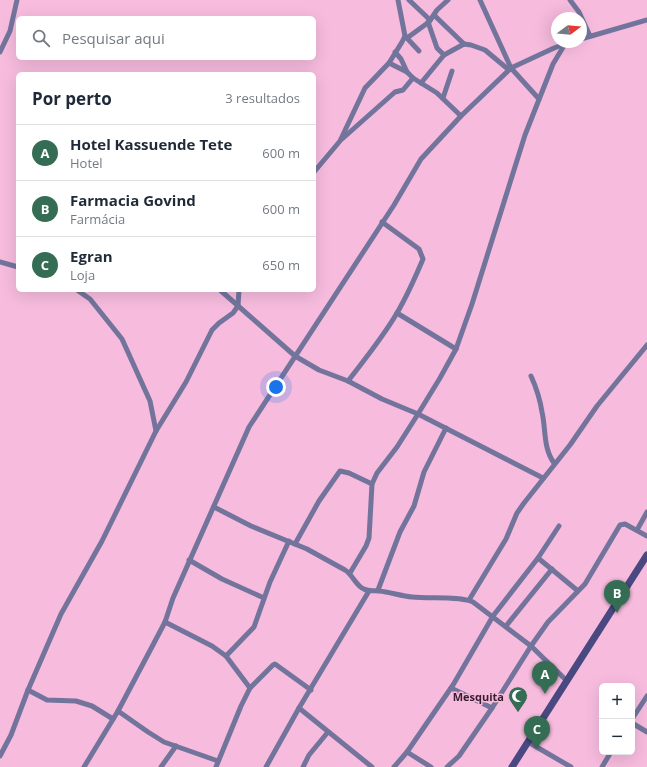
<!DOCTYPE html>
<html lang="pt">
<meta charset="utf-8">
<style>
:root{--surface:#fff;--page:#f2f2f3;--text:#1f2937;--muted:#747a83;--line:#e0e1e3;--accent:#356d54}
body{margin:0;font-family:"Open Sans",sans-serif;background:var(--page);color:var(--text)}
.controls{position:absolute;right:12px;bottom:12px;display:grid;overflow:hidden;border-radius:6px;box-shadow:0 4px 16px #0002}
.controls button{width:36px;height:36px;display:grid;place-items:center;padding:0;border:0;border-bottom:1px solid var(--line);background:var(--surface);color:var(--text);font:20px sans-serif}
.compass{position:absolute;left:551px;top:12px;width:36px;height:36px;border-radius:50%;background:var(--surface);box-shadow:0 4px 16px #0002;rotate:74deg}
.you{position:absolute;left:276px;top:387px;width:14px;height:14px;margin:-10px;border:3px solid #fff;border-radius:50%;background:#1a73e8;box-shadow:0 0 0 6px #1a73e833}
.badge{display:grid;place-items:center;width:26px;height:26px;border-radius:50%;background:var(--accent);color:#fff;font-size:13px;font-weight:700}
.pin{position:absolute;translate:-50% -33px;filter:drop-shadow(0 1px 2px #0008)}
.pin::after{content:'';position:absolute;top:21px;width:14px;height:12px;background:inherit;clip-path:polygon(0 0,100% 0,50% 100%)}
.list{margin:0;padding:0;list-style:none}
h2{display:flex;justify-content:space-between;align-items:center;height:52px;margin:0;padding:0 16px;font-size:17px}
h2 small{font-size:13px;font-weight:400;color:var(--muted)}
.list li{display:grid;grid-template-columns:26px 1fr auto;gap:12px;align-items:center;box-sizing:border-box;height:56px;padding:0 16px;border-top:1px solid var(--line)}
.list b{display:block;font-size:15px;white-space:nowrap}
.list p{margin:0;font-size:13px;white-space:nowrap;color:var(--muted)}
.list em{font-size:13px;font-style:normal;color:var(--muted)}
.icon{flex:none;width:22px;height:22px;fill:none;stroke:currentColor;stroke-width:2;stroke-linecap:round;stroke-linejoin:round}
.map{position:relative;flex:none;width:647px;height:767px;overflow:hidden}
.search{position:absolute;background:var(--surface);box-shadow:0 4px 16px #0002;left:16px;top:16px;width:300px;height:44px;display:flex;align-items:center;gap:10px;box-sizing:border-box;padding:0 14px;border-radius:6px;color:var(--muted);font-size:15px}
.panel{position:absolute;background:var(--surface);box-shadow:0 4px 16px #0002;left:16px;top:72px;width:300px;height:220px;border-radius:6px}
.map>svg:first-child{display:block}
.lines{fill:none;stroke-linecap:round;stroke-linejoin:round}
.street{stroke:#73749c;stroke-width:5}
.secondary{stroke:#4a4881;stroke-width:7}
.labels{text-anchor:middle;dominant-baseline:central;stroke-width:3;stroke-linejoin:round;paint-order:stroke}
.poi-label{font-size:11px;font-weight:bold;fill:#391d2f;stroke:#f6bbdd;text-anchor:end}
</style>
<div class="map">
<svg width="647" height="767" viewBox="0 0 647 767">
<rect width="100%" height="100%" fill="#f6bbdd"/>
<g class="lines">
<!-- street -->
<g class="street">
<polyline points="409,0 430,20"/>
<polyline points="480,0 511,68 539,99"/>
<polyline points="570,0 579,12 590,36"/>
<polyline points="434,15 464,44"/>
<polyline points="428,22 437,48 444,55"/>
<polyline points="405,36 419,51"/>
<polyline points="407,38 429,22 437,10 448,0"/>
<polyline points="581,39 647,20"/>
<polyline points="0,52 10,31 17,0"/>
<polyline points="395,52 401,59 407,72"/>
<polyline points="389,63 407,72 413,78 437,93 461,116"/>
<polyline points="421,83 444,55 464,44 471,45 485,50 509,70"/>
<polyline points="443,98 452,71"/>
<polyline points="342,139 395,92 403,90 413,78"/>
<polyline points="314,172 340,141 365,88 389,63 402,42 405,36 398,0"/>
<polyline points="0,262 18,267"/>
<polyline points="77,290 90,299 122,339 150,401 156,431"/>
<polyline points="220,290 295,356 319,370 348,381 382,399 418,414 543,478"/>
<polyline points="397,313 456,349"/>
<path d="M531 376C536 387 540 399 542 412 546 429 543 448 554 463"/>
<path d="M348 381C365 359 383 337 397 313 407 296 415 278 423 259L419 249 382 222"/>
<path d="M214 507 251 526 307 549 345 570C353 575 356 586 364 589 369 592 374 590 379 591 390 592 401 596 412 597 429 599 460 596 473 602L531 646 567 681"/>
<polyline points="637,530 647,512"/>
<polyline points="295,544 319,501 340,471 349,473 372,484"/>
<polyline points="538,558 578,591"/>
<polyline points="189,560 222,579 264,598"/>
<polyline points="350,573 366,546 369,538 372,484 377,473 397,447 418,414 440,378 456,349 472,304 525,135 553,64 565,44"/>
<polyline points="378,590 400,532 414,506 424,472 446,428"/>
<polyline points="469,600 506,539 517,513 524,503 570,445 597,406 647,345"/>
<polyline points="165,622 212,646 226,656 250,688"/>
<polyline points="506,626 552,569"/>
<polyline points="226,656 254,627 270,582 289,541"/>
<polyline points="451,688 492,708"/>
<polyline points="28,690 47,700 76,701 92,706 113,719"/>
<polyline points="299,708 372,767"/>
<polyline points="118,711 148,732 164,742 218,761"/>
<polyline points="632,719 647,696"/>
<polyline points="632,723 647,732"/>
<polyline points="528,742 571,767"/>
<polyline points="407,752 431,767"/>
<polyline points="0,756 11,735 28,690 61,614 102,541 156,431 186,382 212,330 219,323 233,313 238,306 239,290"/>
<polyline points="84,767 118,711 154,643 165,622 173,598 249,427 394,205 421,159 461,116 511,68 554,48 571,42"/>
<polyline points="161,767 176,746"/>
<polyline points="216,767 241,706 250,688 273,665 275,664 311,690"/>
<polyline points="266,767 299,708 369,591"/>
<polyline points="303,767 309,755 328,732"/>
<polyline points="394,767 407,752 453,685 493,616 538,558 559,526"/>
<polyline points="447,767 459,756 492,708 531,646 548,622 585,584 620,525 625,524 647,536"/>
<polyline points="602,767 611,752"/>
</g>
<!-- secondary -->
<polyline class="secondary" points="512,767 647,555"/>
</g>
<!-- icons -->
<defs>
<symbol id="mosque-pin" viewBox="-11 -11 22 30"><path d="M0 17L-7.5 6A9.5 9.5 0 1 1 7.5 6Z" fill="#356d54" stroke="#f6bbdd"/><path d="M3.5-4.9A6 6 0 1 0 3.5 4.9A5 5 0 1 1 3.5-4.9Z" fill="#fff"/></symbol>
</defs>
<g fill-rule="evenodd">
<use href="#mosque-pin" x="507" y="685" width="22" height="30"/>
</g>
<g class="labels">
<!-- poi labels -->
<g class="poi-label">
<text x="504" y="696">Mesquita</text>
</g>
</g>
</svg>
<div class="controls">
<button>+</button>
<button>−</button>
</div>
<svg class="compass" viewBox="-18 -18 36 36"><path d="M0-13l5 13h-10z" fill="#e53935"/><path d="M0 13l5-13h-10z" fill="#747a83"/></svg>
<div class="you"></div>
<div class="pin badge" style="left:545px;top:694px">A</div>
<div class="pin badge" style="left:617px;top:613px">B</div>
<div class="pin badge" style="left:537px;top:749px">C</div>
<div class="search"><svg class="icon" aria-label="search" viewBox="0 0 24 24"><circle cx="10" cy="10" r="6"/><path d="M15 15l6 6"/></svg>Pesquisar aqui</div>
<section class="panel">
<h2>Por perto<small>3 resultados</small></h2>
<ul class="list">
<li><span class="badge">A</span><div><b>Hotel Kassuende Tete</b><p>Hotel</p></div><em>600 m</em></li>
<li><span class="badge">B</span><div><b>Farmacia Govind</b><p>Farmácia</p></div><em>600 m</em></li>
<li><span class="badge">C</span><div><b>Egran</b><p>Loja</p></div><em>650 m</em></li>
</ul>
</section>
</div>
